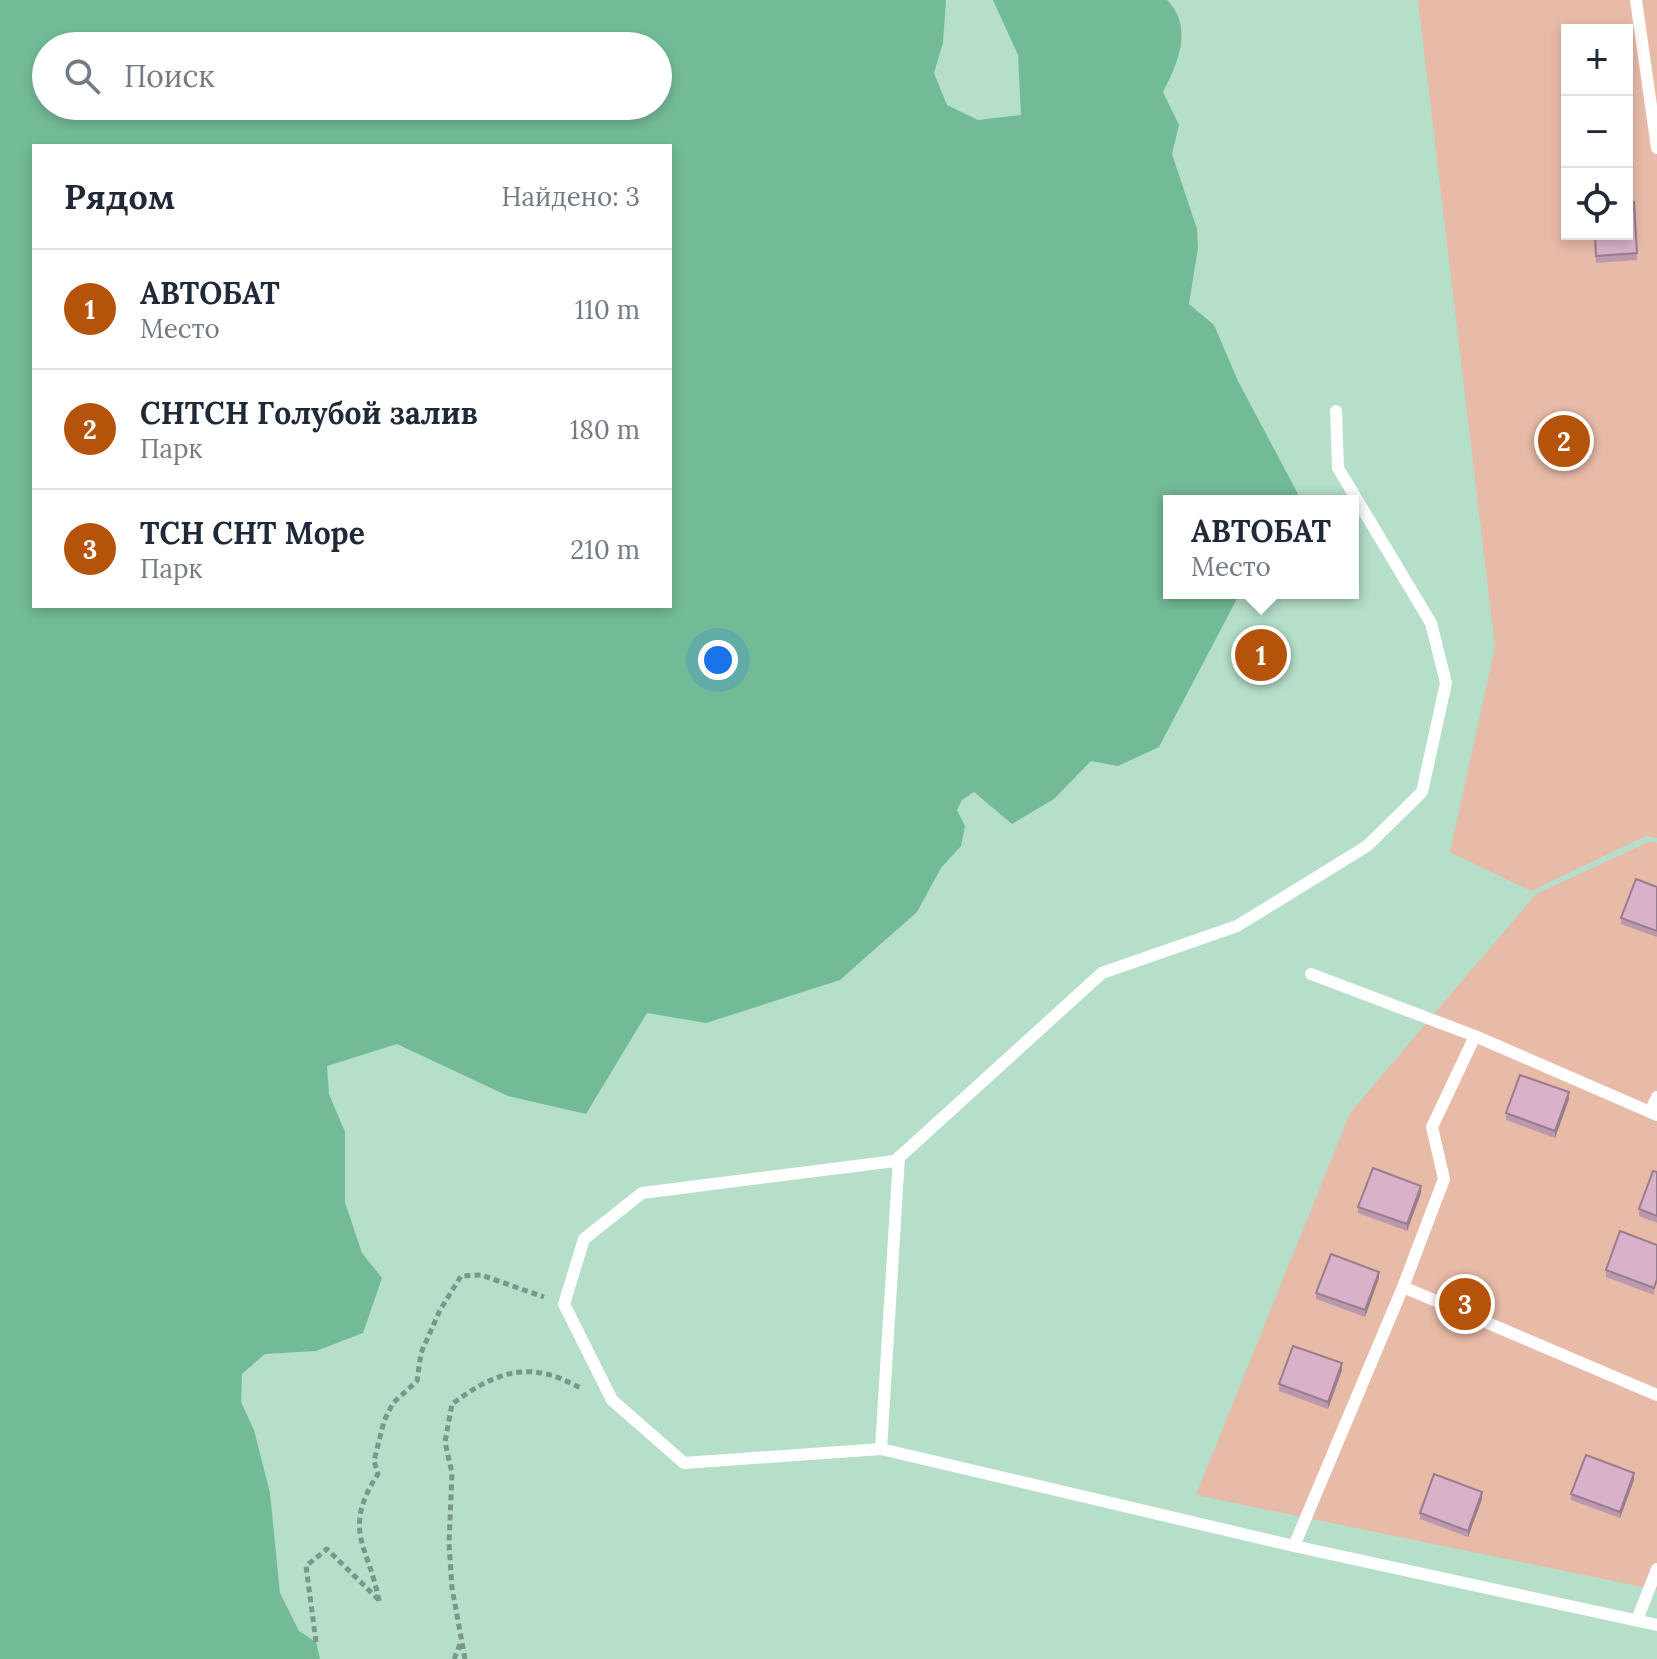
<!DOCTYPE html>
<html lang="ru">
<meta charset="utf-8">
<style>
:root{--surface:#fff;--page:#f2f2f3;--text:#1f2937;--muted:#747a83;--line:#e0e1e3;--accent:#b45309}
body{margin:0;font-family:Lora,serif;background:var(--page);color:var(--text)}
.controls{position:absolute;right:24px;top:24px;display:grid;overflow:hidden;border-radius:0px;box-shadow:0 4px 12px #0003}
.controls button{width:72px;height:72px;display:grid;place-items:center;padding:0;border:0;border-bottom:2px solid var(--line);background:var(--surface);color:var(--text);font:40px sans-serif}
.you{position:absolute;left:718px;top:660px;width:28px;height:28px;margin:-20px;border:6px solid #fff;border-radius:50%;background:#1a73e8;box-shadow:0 0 0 12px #1a73e833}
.badge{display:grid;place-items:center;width:52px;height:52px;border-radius:50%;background:var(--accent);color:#fff;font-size:26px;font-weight:700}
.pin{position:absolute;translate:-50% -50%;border:4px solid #fff;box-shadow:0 2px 8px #0006}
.popup{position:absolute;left:1163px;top:495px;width:196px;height:104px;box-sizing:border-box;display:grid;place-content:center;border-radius:0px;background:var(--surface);filter:drop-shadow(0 2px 6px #0005);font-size:26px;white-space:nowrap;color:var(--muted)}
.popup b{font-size:30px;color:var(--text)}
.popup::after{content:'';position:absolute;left:50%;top:100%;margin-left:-16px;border:16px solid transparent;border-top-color:var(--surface)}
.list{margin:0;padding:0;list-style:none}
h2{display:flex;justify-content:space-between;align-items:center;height:104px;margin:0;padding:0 32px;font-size:34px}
h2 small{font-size:26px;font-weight:400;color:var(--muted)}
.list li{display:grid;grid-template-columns:52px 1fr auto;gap:24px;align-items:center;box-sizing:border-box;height:120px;padding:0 32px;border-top:2px solid var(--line)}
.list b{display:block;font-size:30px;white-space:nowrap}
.list p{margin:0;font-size:26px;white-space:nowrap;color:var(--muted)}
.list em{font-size:26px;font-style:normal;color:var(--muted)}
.icon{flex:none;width:44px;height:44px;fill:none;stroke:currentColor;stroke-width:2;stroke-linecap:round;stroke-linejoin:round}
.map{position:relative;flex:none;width:1657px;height:1659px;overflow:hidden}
.search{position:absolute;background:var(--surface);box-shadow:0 4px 12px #0003;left:32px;top:32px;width:640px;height:88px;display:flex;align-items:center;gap:20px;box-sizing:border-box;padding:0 28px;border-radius:44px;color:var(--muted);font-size:30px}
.panel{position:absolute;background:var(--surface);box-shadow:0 4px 12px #0003;left:32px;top:144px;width:640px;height:464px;border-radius:0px}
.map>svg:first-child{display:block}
.green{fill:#e8baa8;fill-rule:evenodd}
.water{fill:#73bb97;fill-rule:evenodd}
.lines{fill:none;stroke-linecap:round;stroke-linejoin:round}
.path{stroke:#799988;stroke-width:5;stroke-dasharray:6 4;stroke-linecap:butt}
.lane{stroke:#fff;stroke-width:12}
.wall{fill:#bb99ad}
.shaded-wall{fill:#987d8d}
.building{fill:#d9b2c9;stroke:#987d8d;stroke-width:2}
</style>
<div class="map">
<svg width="1657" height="1659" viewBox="0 0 1657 1659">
<rect width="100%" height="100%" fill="#b5dfc9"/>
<!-- green -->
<g class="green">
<path d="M1418 0H1657V838L1646 836 1531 891 1450 852 1495 647ZM1567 30H1627V234H1567Z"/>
<polygon points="1649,842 1657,843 1657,1590 1196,1495 1350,1113 1536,894"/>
</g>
<!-- water -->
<path class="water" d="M0 0H946L943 43 934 73 947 105 978 120 1021 115 1018 55 993 0H1167C1194 27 1178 63 1163 92L1179 125 1172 154 1197 229 1198 248 1189 304 1214 325 1238 381 1298 494 1294 501H1169V593H1240L1159 747 1118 766 1091 761 1054 799 1012 824 974 792 962 800 957 810 965 826 961 846 941 868 917 912 840 980 706 1023 647 1013 586 1114 508 1096 397 1044 327 1066 329 1094 345 1132V1202L362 1253 382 1278 363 1333 316 1351 265 1354 242 1374 241 1402 254 1430 270 1493 280 1593 299 1631 316 1642 320 1659H0ZM46 46H658V106H46ZM34 146H670V606H34Z"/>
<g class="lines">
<!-- path -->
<g class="path">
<path d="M379 1601C369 1546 341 1531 378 1474L374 1461 384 1421 393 1403 417 1381 421 1353 440 1310 461 1276 481 1275 544 1297"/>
<polyline points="316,1642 306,1566 327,1549 379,1600"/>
<polyline points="454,1659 461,1642"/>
<path d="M465 1659 452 1588 449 1544 452 1473 445 1442 452 1404C479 1384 510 1365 546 1374 558 1376 570 1383 581 1388"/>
</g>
<!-- lane -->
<g class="lane">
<polyline points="1636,0 1657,148"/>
<polyline points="1336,411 1338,468 1431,623 1446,683 1422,792 1367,846 1237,926 1102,973 895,1161 642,1193 584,1239 564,1304 612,1400 684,1463 881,1449 1294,1546 1657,1625"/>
<polyline points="1311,974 1475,1036 1657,1115"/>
<polyline points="1650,1112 1657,1097"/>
<polyline points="1403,1287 1657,1395"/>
<polyline points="881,1449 899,1157"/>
<polyline points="1294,1546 1403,1287 1444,1179 1432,1127 1475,1036"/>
<polyline points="1637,1620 1657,1569"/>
</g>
</g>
<!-- wall -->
<g class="wall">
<polygon points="1594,234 1637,253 1637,260 1596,263"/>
<polygon points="1657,887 1657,937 1621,924 1621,918"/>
<polygon points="1569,1099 1555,1138 1506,1120 1506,1113"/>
<polygon points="1657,1172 1657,1223 1639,1216 1639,1209"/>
<polygon points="1421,1193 1407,1231 1358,1213 1358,1207"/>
<polygon points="1657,1245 1654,1295 1606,1277 1606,1270"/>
<polygon points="1379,1278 1365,1317 1316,1299 1316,1293"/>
<polygon points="1342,1370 1328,1409 1279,1391 1279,1384"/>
<polygon points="1634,1480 1620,1518 1571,1500 1571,1494"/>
<polygon points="1482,1499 1468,1537 1420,1519 1420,1513"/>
</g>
<!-- shaded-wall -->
<g class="shaded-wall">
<polygon points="1569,1092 1569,1099 1555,1138 1555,1131"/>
<polygon points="1421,1186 1421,1193 1407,1231 1407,1224"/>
<polygon points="1379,1272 1379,1278 1365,1317 1365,1310"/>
<polygon points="1342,1363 1342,1370 1328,1409 1328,1402"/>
<polygon points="1634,1473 1634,1480 1620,1518 1620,1512"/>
<polygon points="1482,1492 1482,1499 1468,1537 1468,1531"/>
</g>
<!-- building -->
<g class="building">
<polygon points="1627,202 1634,202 1637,253 1596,256 1595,234 1627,234"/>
<polygon points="1636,879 1657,887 1657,931 1621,918"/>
<polygon points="1520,1075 1569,1092 1555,1131 1506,1113"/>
<polygon points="1373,1168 1421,1186 1407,1224 1358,1207"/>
<polygon points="1653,1171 1657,1172 1657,1216 1639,1209"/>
<polygon points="1620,1231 1657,1245 1657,1279 1654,1288 1606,1270"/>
<polygon points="1331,1254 1379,1272 1365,1310 1316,1293"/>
<polygon points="1293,1346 1342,1363 1328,1402 1279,1384"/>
<polygon points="1586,1455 1634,1473 1620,1512 1571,1494"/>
<polygon points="1434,1474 1482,1492 1468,1531 1420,1513"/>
</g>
</svg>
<div class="controls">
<button>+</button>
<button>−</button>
<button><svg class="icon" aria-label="locate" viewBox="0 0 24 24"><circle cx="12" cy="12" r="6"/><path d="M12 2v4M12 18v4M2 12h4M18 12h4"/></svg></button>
</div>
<div class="you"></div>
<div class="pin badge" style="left:1261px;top:655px">1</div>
<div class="popup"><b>АВТОБАТ</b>Место</div>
<div class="pin badge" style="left:1564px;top:441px">2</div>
<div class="pin badge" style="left:1465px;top:1304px">3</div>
<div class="search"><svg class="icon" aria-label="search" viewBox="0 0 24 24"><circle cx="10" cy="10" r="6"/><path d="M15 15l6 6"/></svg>Поиск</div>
<section class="panel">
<h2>Рядом<small>Найдено: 3</small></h2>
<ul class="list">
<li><span class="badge">1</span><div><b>АВТОБАТ</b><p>Место</p></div><em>110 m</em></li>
<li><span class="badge">2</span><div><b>СНТСН Голубой залив</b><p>Парк</p></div><em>180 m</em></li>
<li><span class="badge">3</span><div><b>ТСН СНТ Море</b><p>Парк</p></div><em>210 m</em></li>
</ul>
</section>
</div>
